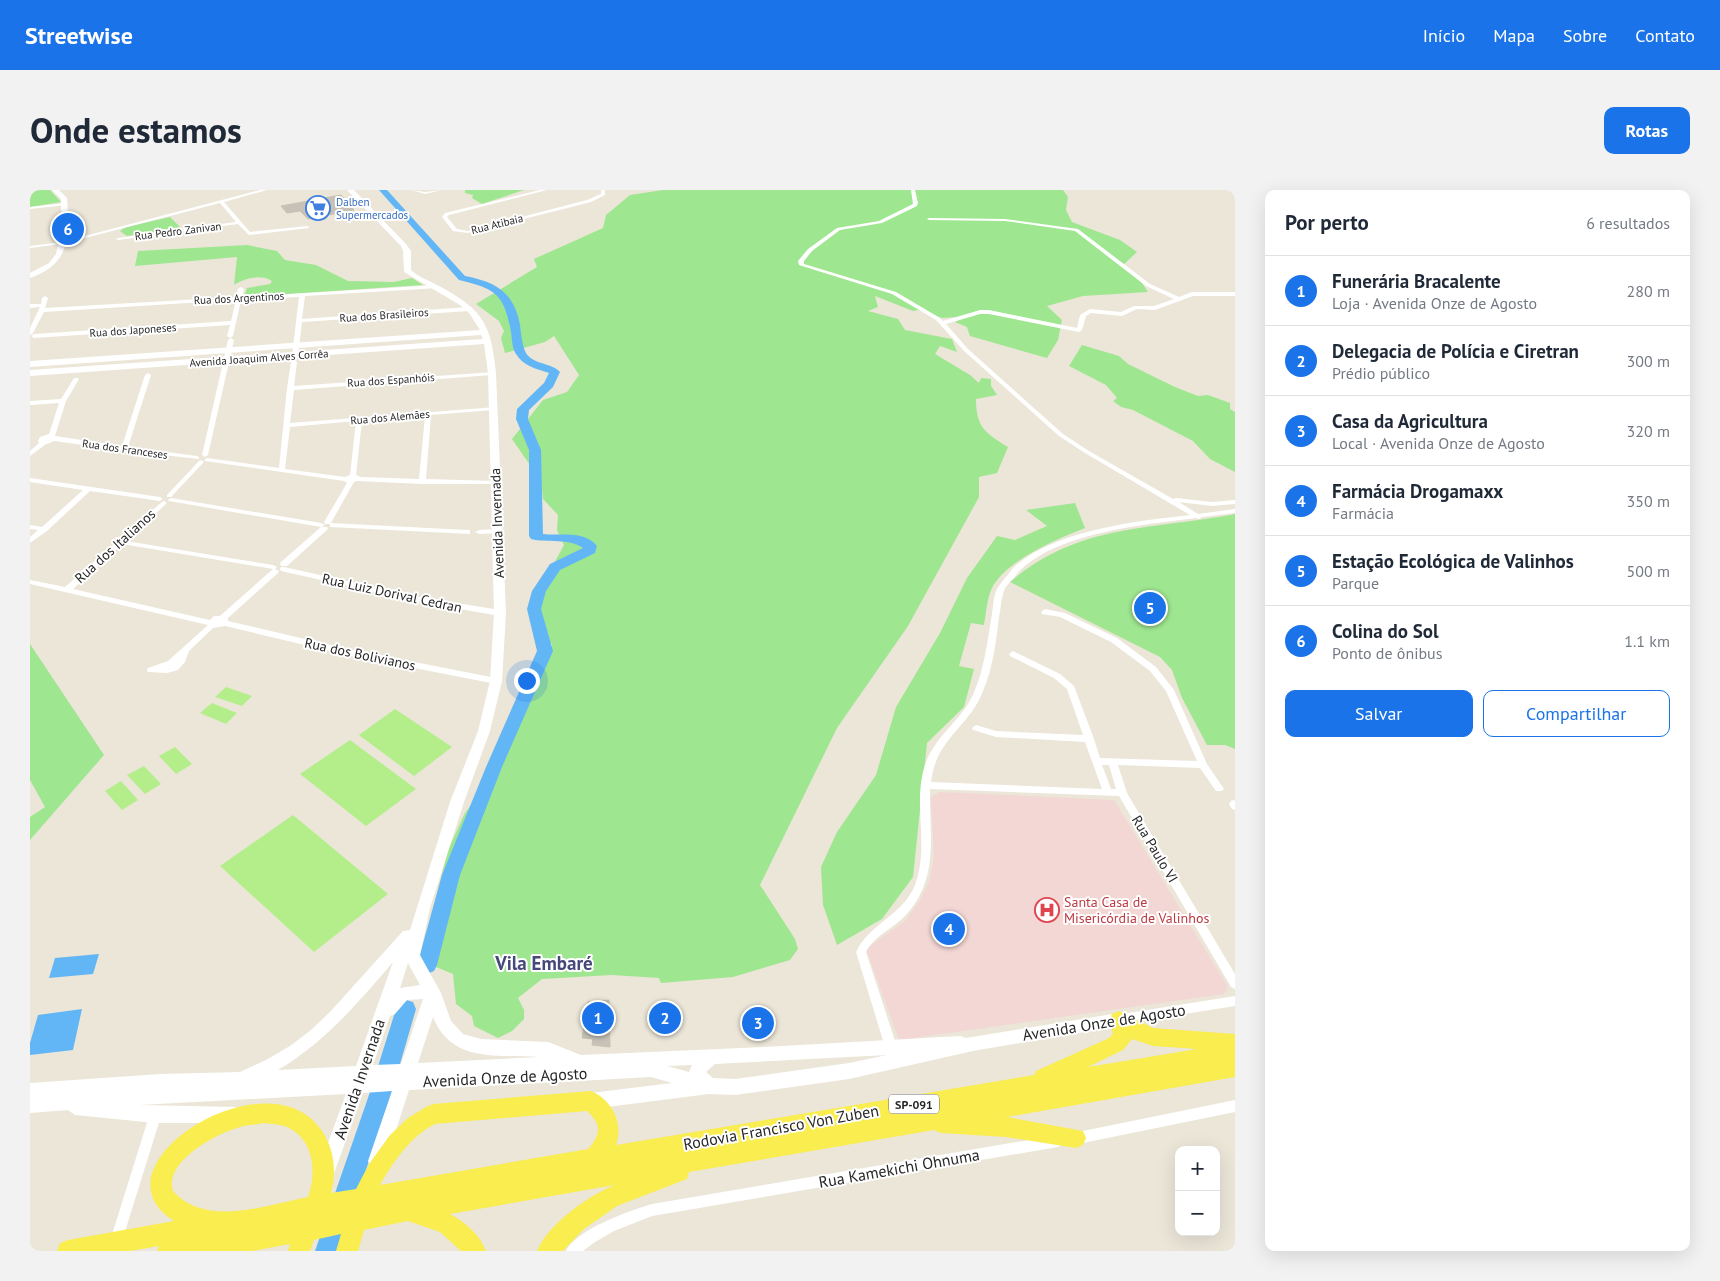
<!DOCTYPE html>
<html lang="pt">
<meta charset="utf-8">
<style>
:root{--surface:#fff;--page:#f2f2f3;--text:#1f2937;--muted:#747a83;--line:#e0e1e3;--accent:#1a73e8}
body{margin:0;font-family:"PT Sans",sans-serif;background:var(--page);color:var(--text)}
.controls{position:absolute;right:15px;bottom:15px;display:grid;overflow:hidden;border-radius:10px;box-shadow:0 5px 20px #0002}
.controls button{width:45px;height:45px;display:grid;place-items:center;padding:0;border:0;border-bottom:1px solid var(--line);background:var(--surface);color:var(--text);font:25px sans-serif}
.you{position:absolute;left:496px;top:490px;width:18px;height:18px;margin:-12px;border:4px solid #fff;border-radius:50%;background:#1a73e8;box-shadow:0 0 0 8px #1a73e833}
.badge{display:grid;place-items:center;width:32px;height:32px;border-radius:50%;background:var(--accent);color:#fff;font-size:16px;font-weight:700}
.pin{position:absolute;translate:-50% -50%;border:2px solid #fff;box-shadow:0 1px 5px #0006}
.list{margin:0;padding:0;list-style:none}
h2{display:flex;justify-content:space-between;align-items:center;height:65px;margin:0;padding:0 20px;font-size:21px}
h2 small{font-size:16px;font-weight:400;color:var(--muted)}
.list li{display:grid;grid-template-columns:32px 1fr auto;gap:15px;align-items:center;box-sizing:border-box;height:70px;padding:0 20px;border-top:1px solid var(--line)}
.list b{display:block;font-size:19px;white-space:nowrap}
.list p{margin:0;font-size:16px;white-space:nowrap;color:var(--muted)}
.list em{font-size:16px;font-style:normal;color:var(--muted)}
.actions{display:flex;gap:10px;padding:15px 20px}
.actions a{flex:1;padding:11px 0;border:1px solid var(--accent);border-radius:10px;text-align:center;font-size:18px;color:var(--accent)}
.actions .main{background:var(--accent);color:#fff}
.map{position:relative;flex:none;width:1205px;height:1061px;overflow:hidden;border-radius:10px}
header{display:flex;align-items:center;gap:30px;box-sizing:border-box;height:70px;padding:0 25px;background:var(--accent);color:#fff}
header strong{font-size:24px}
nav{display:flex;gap:28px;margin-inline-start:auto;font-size:18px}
.intro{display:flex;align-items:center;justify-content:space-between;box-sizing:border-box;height:120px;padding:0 30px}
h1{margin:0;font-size:35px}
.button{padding:12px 22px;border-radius:10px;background:var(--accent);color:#fff;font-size:18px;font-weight:700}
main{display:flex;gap:30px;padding:0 30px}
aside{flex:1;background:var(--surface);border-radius:10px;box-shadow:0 5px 20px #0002}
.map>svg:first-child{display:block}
.medical{fill:#f3d7d4}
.green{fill:#9fe690}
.pitch{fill:#b4ee8b}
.water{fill:#63b6f5}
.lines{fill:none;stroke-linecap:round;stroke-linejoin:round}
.river{fill:#63b6f5;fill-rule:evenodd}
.building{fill:#c6c2b8;stroke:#c6c2b2}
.street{fill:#fff;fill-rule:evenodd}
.secondary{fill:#fff;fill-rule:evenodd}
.primary{fill:#f9ed4f;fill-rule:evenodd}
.labels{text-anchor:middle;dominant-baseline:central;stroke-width:4;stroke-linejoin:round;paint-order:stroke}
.far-shop-label{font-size:11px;fill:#366cbe;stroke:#fff;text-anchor:start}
.far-street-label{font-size:11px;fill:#272727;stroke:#fff}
.shield{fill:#fff;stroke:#686868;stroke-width:1}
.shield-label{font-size:12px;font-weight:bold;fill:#272727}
.street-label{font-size:14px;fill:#272727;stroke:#fff}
.health-label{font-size:14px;fill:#be3a42;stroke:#fff;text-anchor:start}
.near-street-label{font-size:16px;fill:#272727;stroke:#fff}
.near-quarter-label{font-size:19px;font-weight:bold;fill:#46477a;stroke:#fff}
</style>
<header>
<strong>Streetwise</strong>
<nav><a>Início</a><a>Mapa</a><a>Sobre</a><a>Contato</a></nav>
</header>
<div class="intro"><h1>Onde estamos</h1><a class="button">Rotas</a></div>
<main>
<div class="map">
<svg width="1205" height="1061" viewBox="0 0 1205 1061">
<rect width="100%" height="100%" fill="#ebe6d8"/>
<!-- medical -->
<polygon class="medical" points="909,602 1084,610 1198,797 1194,804 869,850 836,759 875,731 890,710 899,692 904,666 901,607"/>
<!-- green -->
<g class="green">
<polygon points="0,0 20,0 31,12 0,17"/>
<polygon points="435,0 494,0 452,14 442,8 443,5 435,3"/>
<path d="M633 0H1033L1038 7 1036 20 1042 32 1090 50 1107 62 1092 76 1110 90 1118 102 1053 106 1017 116 1032 130 1028 150 1017 168 940 146 937 137 925 132 931 129 928 127 912 128 888 120 883 121 845 106 848 117 838 121 868 129 875 140 922 149 927 162 910 156 905 164 940 185 949 193 951 188 961 189V196L967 205 946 209C946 237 955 243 978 257L967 283 949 287V307L878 436 807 538 730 695 765 749 768 759 760 770 703 787 631 793 629 788 582 785 512 789 488 808 494 820V829L482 841 468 848 444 836 442 826 426 814 423 784 406 777 394 756 418 660 435 623 445 610 479 534 515 477 522 455 501 416 534 355 527 340 528 325 513 309 511 291 482 249 513 210 537 202 549 185 524 146 515 152 475 163 471 148 474 141 469 131 446 114 507 77 504 69 573 38 576 25 600 5Z"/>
<polygon points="140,27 151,38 97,46 90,41 96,37"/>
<path d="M217 55 247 61 255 70 286 75 318 91 364 92 382 88 393 95 214 107 217 98 240 94 242 91C231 84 214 88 204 95L207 67 105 76 108 61Z"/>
<polygon points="1052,155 1089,166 1098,174 1145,197 1168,206 1178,205 1200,213 1200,219 1205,222 1205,282 1180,269 1163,251 1103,220 1091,217 1083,211 1087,208 1076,195 1039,176"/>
<path d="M1045 313 1055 338C1027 349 974 371 961 400 957 409 956 424 954 435L941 433 929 476 944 479 934 517 897 553 883 687 852 729 807 755 793 715 791 677 807 642 846 585 866 517 910 443 937 388 967 346 985 350 1017 336 996 320Z"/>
<path d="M1205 324V559L1195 555H1177L1152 508 1142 480 1130 467 980 392C1049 333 1122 340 1205 324Z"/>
<polygon points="0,454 74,565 0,650 0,627 15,617 0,590"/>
</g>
<!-- pitch -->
<g class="pitch">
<polygon points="196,497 222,506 212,516 185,507"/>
<polygon points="182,513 207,523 196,534 170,523"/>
<polygon points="365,519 422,557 384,586 329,545"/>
<polygon points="320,550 386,599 336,636 270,584"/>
<polygon points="145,557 162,574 146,584 129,566"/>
<polygon points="114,576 131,594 115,604 97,585"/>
<polygon points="91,591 108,610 92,620 75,601"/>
<polygon points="263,625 358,704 284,762 190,676"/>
</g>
<!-- water -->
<g class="water">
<polygon points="69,764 63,784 19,788 25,768"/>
<polygon points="52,819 43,860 0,865 0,853 8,825"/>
</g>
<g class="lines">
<!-- river -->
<g class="river">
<path d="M349 0H357L435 86C466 92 484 102 490 135 491 143 492 154 495 161 501 175 521 172 530 182L523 197 499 220 498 229 511 260 513 344C530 346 555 340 567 356L565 363 530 380 516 401 511 419 523 461 472 577 430 685 407 775 404 781 397 784 390 781 387 775 412 685 456 577 507 461 497 419 502 401 520 374 553 358C540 348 517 353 501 349L499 346V260L486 229 487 219 514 193 519 183C507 179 493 176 486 164 482 159 482 148 481 142 474 103 465 99 429 90Z"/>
<polygon points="376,810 383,812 386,819 361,905 309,1061 285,1061 339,905 366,819 369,812"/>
</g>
</g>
<!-- building -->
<g class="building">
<polygon points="311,5 324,20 278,29 270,21 257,23 251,16"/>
<polygon points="579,810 580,857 562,855 563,849 552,848 558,812"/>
<polygon points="719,818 735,823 736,842 722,844"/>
</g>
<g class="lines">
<!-- street -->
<g class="street">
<polygon points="230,0 237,0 194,12 220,42 277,36 279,37 279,38 219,45 208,34 88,50 86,49 88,48 206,32 190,13 32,54 0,58 0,56 32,52"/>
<polygon points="381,0 395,2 412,0 395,4"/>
<polygon points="510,0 517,0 419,25 417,27 427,39 438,41 557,10 571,4 571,0 575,0 575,5 561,12 438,43 423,41 412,27 415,23"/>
<path d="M881 0H885L888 13 887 16 852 33 810 40 782 61 774 71V74L866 102 910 128 913 131 950 120H959L1047 138 1050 125 1060 119 1091 122 1104 116H1124L1144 109 1116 96 1045 41 975 31 899 30 897 29 899 28 975 29 1048 39 1120 94 1149 107 1162 102H1205V106H1163L1125 120 1107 119 1092 126 1061 123 1056 126 1052 140 1049 142 959 124H950L916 134 938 159 1033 244 1059 261 1143 309 1146 308 1182 312 1205 310V314L1182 316 1149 312 1168 324 1205 319V323L1172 327 1169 329 1166 328C1112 335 1017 343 983 389 980 392 975 397 974 401 971 409 971 419 969 427 966 452 963 478 953 501 939 538 906 548 901 592L1072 599 1055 552 966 547 943 540 942 538 946 535 966 541 1053 545 1037 499 1024 488 980 466 979 464 983 461 1030 484 1044 496 1064 549 1070 568 1167 571 1136 501 1120 481 1081 452 1030 427 1012 424 1011 422 1015 419 1035 423 1087 448 1126 477 1144 500 1177 574 1194 599 1192 601H1186L1170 578 1088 575 1097 603 1205 784V799L1201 797 1089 606 900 599C899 645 910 687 876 725 864 738 845 745 836 762L867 857 865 861 861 862 857 861 855 857 826 762C839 734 873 725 885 695 899 658 884 619 893 582 902 545 933 532 945 500 954 478 957 454 961 430 963 421 963 409 966 401 968 396 972 392 975 388 978 385 981 380 984 377 1025 340 1107 331 1160 325L1055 263 1029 246 934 161 906 130 862 104 769 75 768 71 778 59 807 38 849 31 883 14ZM1072 575H1079L1086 599H1081Z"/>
<polygon points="35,13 37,13 37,15 0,19 0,17"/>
<polygon points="406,95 409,97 408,98 275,106 272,129 439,117 442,119 439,121 272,132 268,165 265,167 262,165 269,107 211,110 203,146 200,148 197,146 200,135 4,148 1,146 4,144 201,131 206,110 14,122 3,143 0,145 0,138 10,117 0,118 0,114 11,114 12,108 15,106 18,108 15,118 206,107 208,99 211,97 214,99 212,107"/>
<polygon points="201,148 204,150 178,265 175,267 172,265 198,150"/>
<path d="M264 170 267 172 264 196 464 182V184L462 185 264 200 260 233 466 217 467 218 464 220 401 225 396 289 466 291 468 292V294H392L327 291 324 292 301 333 437 340H440V344L300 337V334H295L294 332 317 293 314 291 175 271 174 270 177 268 249 278 257 198 261 172ZM395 226 389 289 331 287 326 285 332 231ZM326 231 320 285 315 287 255 279 260 237Z"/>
<polygon points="118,183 121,185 98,257 167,266 169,267 169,269 97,261 94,262 91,260 24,251 20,253 16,254 0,266 0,261 9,253 8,251 10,247 19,244 29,213 0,215 0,211 31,209 44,188 48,188 49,189 36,211 25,246 92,256 115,185"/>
<polygon points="171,270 174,272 173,273 141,307 137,307 137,305 169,271"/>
<polygon points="0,288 130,307 133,309 130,311 60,301 17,341 0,353 0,347 8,340 0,339 0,335 12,337 53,300 0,292"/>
<polygon points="141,308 291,333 295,335 291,337 139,311 138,310"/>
<path d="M134 311 136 312V314L96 351 243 375 247 377 245 379 249 381 248 383 198 428V431L313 458 466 488 470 491 466 494 313 464 195 436 183 438 159 461 155 472 148 480 137 483 118 482 117 480 118 478 138 471 178 435 0 394V390L35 397 132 312ZM92 354 243 379 190 426H184L180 430 43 399Z"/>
<polygon points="291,337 297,337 298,339 257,376 251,376 250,374 251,372"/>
<polygon points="468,339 472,341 471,343 449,344 445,342 449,340"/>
<polygon points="251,377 254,377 389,407 470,420 474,423 470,426 389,412 251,381 250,379"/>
<polygon points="1204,610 1205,611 1205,620 1202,619 1199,614 1201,611"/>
<polygon points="1205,806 1205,816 1092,834 1088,833 1086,829 1088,825 1092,824"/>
<polygon points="1205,910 1205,922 1043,955 1039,953 1037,949 1039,945 1043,943"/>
<polygon points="126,917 130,919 132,923 92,1051 91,1056 86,1057 81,1056 80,1051 120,923 122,919"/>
<path d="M1028 945 1032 947 1034 951 1032 955 1028 957 622 1026 584 1041 565 1052 553 1061H536C545 1040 601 1020 622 1014Z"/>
</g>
<!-- secondary -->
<g class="secondary">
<path d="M22 0H29L37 8C40 45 41 74 0 88V83L19 73 26 64 31 40V9Z"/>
<path d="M317 0H324L376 54 381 61V80C389 88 401 91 411 97 455 121 461 136 466 183L476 423 472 491 460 541 434 612 400 718 390 765 411 803 421 831 433 844 451 849 518 852 551 865 734 857 930 846 936 848 1089 823 1095 825 1097 830 1095 835 943 861 819 889 705 905 679 904 561 919 555 917 553 911 555 905 561 903 642 893 621 887 379 900 356 971 353 977 347 980 341 977 338 971 362 901 333 903 303 986 297 989 291 986 288 980 316 904 109 915 207 917 213 919 216 925 213 931 207 933H125L45 925 38 920 0 923V893L130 884 210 882 236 870 260 856 281 840 300 822 373 741 380 740 420 612 448 541 460 491 464 423 458 183 454 154 0 186V180L453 149 451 145 0 177V171L450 140 439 123 430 115 374 82 373 61 371 56ZM363 772 326 876 248 880C295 852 328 813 363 772ZM378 773 390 795 370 798ZM393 809 371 874 343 875 360 826 365 824 377 810ZM403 827C422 874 468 864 509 867L388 873ZM857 865 819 873 705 889 683 888 676 882 685 874ZM662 875 659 882 637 876Z"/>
</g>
<!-- primary -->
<path class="primary" d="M1089 821 1123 838 1205 844V887L977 927 1053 941 1056 948 1053 955 1046 958 976 947 911 943 904 940 659 982 657 989 587 1016 554 1039 533 1061H507C518 1034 559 1005 585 995L420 1024C435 1032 450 1045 456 1061H431L410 1042 378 1031 334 1040 328 1061H306L311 1044 284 1050 280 1061H258L260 1054 222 1061H127L129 1056 100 1061H27L30 1053 38 1050 144 1031C56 976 239 861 292 941 304 959 307 982 301 1003L326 999 339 974 360 945 378 928 396 917 403 914 561 901C582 910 594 933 586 955L1004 885 1006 881 1079 848 1083 844 1079 830 1082 824ZM1102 849 1123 856 1167 859 1058 877 1093 860ZM557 921C572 935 571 944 558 959L350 995C363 972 381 946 405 934ZM234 933C241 934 250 934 257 937 284 949 287 982 278 1007 236 1015 176 1038 143 1001 133 973 185 944 207 938 215 935 225 935 234 933Z"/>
</g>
<!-- icons -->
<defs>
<symbol id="supermarket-ring" viewBox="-11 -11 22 22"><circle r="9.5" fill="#fff" stroke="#3f7fe0" stroke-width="1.5"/><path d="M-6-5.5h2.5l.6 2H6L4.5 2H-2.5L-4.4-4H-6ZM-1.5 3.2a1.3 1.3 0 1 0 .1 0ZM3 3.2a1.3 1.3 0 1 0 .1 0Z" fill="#3f7fe0"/></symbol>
<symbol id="hospital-ring" viewBox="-11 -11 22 22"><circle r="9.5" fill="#fff" stroke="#e0444e" stroke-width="1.5"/><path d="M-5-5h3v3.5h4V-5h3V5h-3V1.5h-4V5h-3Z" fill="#e0444e"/></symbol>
</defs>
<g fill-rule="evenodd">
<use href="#supermarket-ring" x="274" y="4" width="28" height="28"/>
<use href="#hospital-ring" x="1003" y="706" width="28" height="28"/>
</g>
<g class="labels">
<!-- far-shop labels -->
<g class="far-shop-label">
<text x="306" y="12">Dalben<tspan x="306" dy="13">Supermercados</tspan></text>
</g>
<!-- far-street labels -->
<g class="far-street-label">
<text transform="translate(467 34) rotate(-14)">Rua Atibaia</text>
<text transform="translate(148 41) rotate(-7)">Rua Pedro Zanivan</text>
<text transform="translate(209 108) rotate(-3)">Rua dos Argentinos</text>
<text transform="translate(354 125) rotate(-4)">Rua dos Brasileiros</text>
<text transform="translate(103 140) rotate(-4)">Rua dos Japoneses</text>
<text transform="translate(229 168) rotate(-4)">Avenida Joaquim Alves Corrêa</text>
<text transform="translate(361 190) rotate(-4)">Rua dos Espanhóis</text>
<text transform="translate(360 227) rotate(-5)">Rua dos Alemães</text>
<text transform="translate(95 259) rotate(8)">Rua dos Franceses</text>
</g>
<!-- shield labels -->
<rect class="shield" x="859" y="904.5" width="50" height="19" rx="4"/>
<g class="shield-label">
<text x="884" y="914">SP-091</text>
</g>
<!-- street labels -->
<g class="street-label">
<text transform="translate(467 333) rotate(-92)">Avenida Invernada</text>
<text transform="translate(85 356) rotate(-42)">Rua dos Italianos</text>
<text transform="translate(362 403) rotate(12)">Rua Luiz Dorival Cedran</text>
<text transform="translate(330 464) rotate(12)">Rua dos Bolivianos</text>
<text transform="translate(1125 659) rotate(59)">Rua Paulo VI</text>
</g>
<!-- health labels -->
<g class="health-label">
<text x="1034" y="712">Santa Casa de<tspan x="1034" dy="16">Misericórdia de Valinhos</tspan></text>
</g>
<!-- near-street labels -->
<g class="near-street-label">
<text transform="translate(1074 832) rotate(-9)">Avenida Onze de Agosto</text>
<text transform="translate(475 887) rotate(-3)">Avenida Onze de Agosto</text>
<text transform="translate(329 889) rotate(-71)">Avenida Invernada</text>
<text transform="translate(751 937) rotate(-10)">Rodovia Francisco Von Zuben</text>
<text transform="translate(869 978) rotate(-10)">Rua Kamekichi Ohnuma</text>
</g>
<!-- near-quarter labels -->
<g class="near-quarter-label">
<text x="514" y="773">Vila Embaré</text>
</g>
</g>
</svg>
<div class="controls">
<button>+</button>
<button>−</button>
</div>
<div class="you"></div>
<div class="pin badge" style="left:568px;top:828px">1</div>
<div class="pin badge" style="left:635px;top:828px">2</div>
<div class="pin badge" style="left:728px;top:833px">3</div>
<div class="pin badge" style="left:919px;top:739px">4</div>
<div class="pin badge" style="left:1120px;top:418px">5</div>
<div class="pin badge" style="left:38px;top:39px">6</div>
</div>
<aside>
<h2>Por perto<small>6 resultados</small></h2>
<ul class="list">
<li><span class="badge">1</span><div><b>Funerária Bracalente</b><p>Loja · Avenida Onze de Agosto</p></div><em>280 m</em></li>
<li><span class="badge">2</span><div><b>Delegacia de Polícia e Ciretran</b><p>Prédio público</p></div><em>300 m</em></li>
<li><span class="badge">3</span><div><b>Casa da Agricultura</b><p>Local · Avenida Onze de Agosto</p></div><em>320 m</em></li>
<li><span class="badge">4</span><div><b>Farmácia Drogamaxx</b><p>Farmácia</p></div><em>350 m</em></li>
<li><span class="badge">5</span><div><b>Estação Ecológica de Valinhos</b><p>Parque</p></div><em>500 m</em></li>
<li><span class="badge">6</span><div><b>Colina do Sol</b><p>Ponto de ônibus</p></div><em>1.1 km</em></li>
</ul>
<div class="actions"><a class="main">Salvar</a><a>Compartilhar</a></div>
</aside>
</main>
